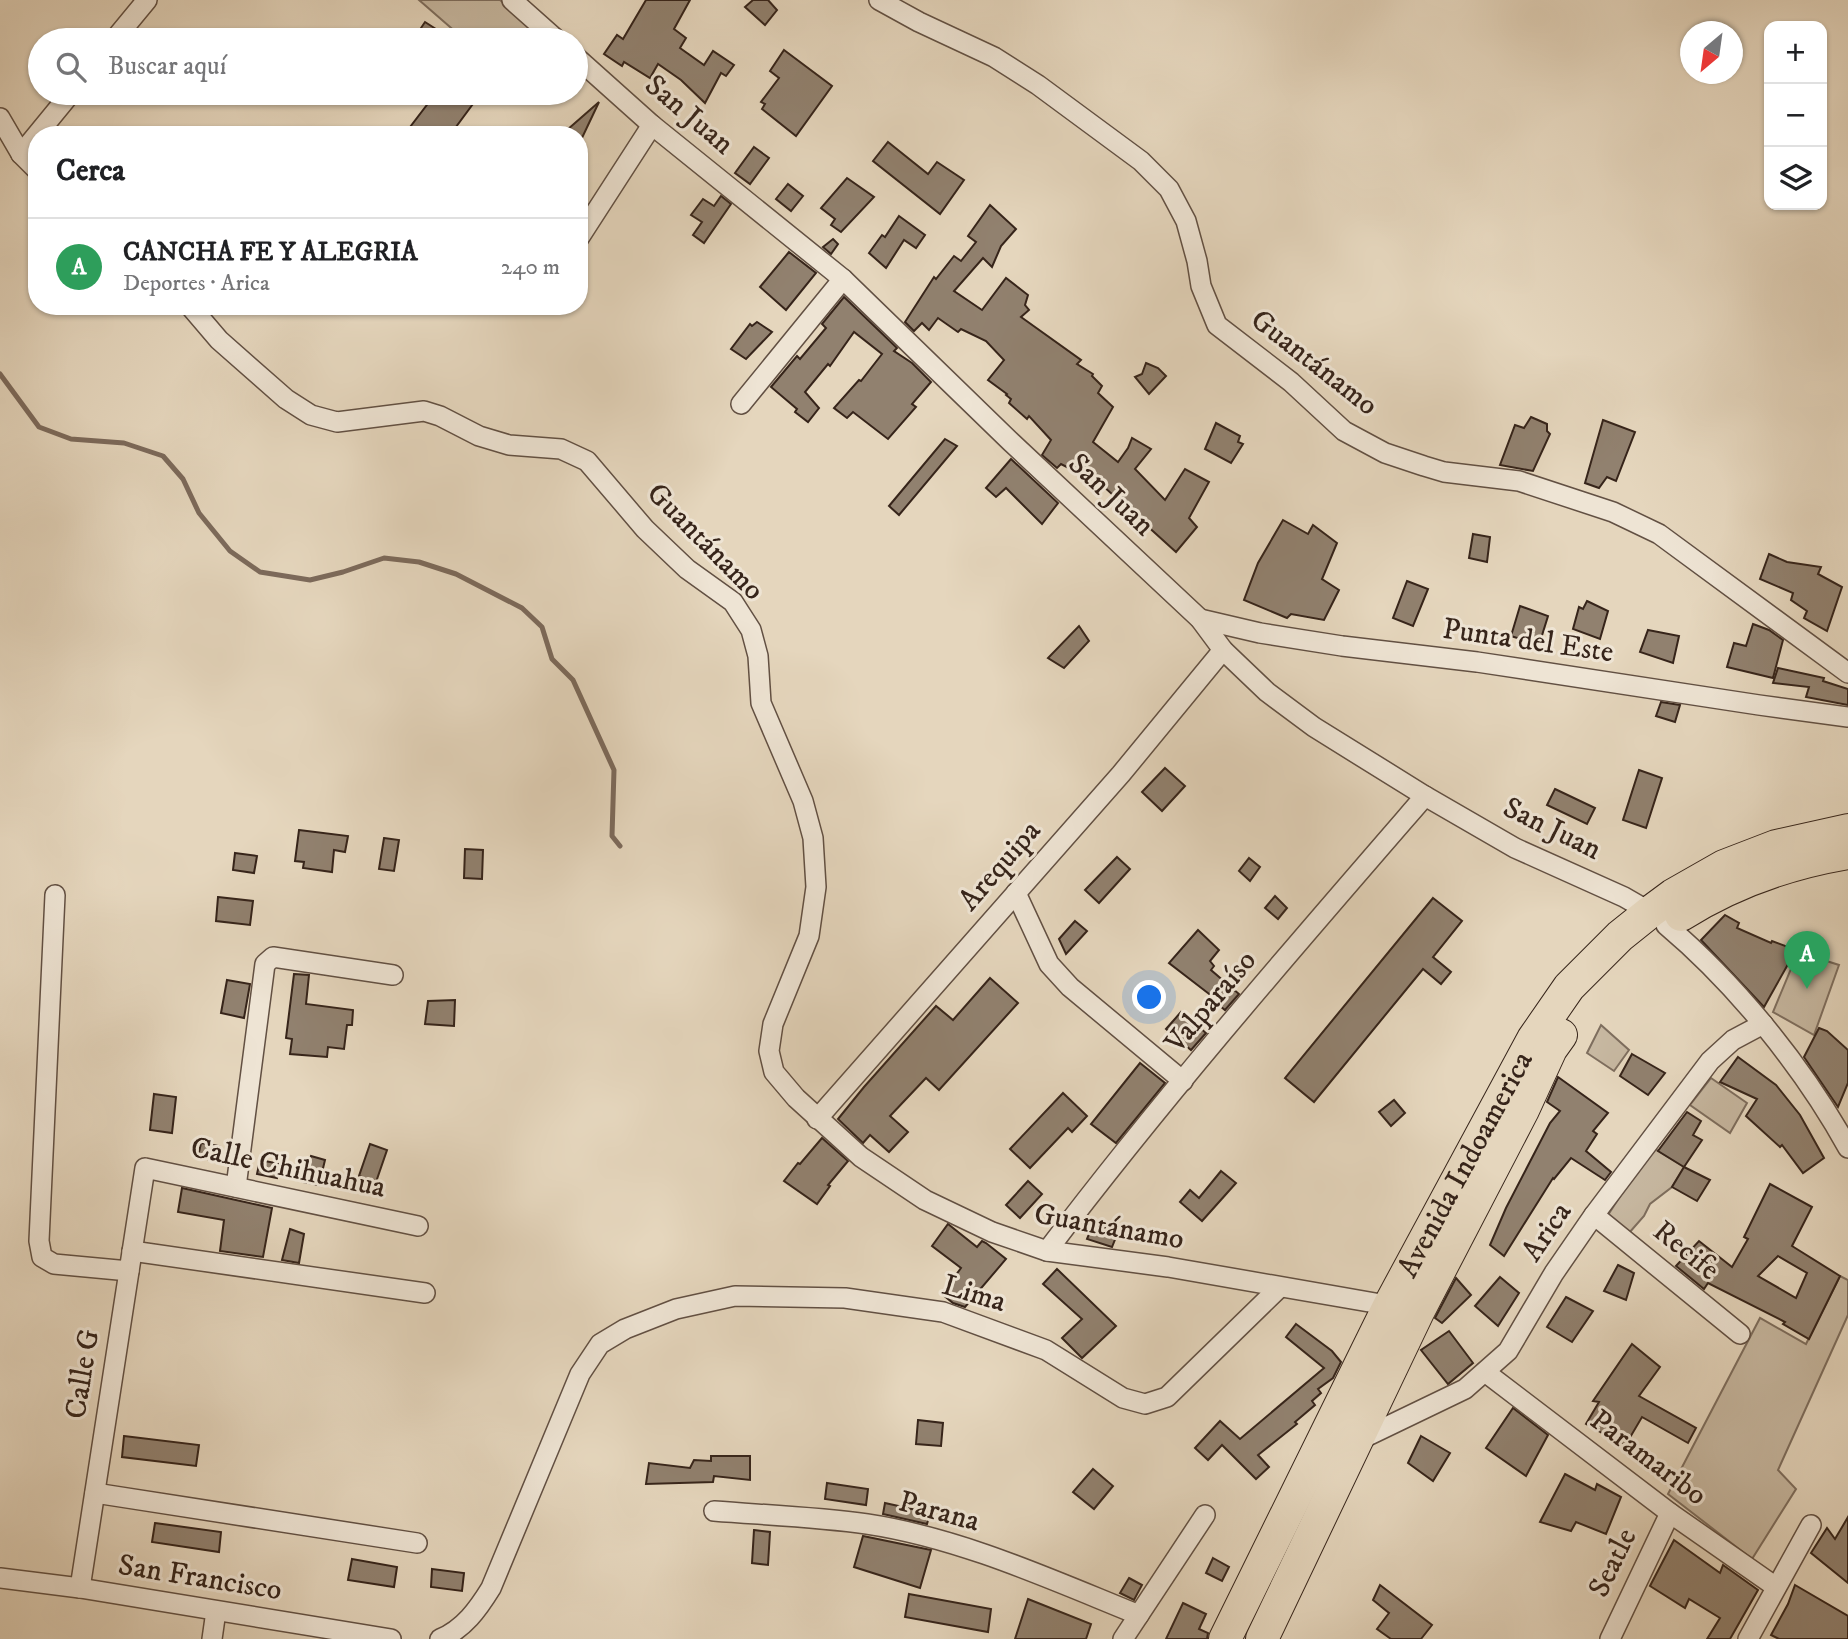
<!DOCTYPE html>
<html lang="es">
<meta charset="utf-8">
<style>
:root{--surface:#fff;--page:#f2f2f2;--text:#202124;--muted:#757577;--line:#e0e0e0;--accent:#ea580c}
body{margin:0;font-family:"IM FELL DW Pica",serif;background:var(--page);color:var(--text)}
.controls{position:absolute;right:21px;top:21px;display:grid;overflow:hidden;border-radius:14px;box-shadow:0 2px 5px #0004}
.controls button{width:63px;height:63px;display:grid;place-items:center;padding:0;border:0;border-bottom:2px solid var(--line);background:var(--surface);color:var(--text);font:35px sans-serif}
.compass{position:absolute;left:1680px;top:21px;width:63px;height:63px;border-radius:50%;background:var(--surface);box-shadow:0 2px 5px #0004;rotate:209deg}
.you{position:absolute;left:1150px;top:998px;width:24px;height:24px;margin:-18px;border:5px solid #fff;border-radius:50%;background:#1a73e8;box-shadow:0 0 0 10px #1a73e833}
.badge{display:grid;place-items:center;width:46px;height:46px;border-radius:50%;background:var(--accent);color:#fff;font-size:23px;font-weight:700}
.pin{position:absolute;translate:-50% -58px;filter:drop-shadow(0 2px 4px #0008)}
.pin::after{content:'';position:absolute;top:37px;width:24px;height:21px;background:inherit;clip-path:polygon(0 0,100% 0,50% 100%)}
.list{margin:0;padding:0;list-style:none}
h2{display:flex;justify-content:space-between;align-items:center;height:91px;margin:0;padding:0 28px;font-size:30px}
h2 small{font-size:23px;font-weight:400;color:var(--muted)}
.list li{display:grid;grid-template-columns:46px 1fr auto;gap:21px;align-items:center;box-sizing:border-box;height:98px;padding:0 28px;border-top:2px solid var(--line)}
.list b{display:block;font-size:26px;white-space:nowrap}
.list p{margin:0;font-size:23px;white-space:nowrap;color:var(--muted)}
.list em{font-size:23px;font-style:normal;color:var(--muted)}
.icon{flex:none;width:38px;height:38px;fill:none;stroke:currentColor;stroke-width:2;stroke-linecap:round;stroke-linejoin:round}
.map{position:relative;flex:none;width:1848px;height:1639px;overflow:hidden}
.search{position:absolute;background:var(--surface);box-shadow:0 2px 5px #0004;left:28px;top:28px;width:560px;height:77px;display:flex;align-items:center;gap:18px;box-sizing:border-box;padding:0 24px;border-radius:38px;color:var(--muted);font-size:26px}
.panel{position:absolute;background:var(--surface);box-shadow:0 2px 5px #0004;left:28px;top:126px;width:560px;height:189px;border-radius:28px}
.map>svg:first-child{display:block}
.green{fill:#c7b8a1;stroke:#7e6e5e;stroke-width:2}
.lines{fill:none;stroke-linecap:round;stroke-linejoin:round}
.stream{stroke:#7c6a5b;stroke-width:5}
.building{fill:#91816f;stroke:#36241a;stroke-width:2;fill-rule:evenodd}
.street-casing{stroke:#625043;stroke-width:22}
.primary-casing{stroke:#36241a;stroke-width:34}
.street{stroke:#eee4d4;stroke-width:19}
.primary{stroke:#e5d6bd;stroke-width:32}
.labels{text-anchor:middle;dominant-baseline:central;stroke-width:6;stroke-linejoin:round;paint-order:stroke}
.street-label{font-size:30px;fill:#36241a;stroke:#eee4d4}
</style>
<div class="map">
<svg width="1848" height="1639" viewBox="0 0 1848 1639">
<rect width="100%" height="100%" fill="#e5d6bd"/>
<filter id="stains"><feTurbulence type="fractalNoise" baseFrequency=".00286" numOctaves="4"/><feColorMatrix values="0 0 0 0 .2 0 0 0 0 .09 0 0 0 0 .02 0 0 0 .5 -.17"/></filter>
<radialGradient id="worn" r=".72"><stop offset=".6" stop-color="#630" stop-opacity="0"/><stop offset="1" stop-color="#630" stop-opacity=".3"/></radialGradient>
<!-- green -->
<g class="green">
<polygon points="419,0 500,0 534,28 523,40 465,40"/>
<polygon points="1798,952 1839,965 1814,1035 1773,1012"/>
<polygon points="1601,1025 1629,1050 1614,1071 1587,1053"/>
<polygon points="1711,1078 1747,1103 1730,1133 1690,1105"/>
<polygon points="1652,1147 1684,1167 1672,1187 1650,1204 1644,1216 1629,1233 1608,1215"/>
<polygon points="1840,1276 1848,1280 1848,1315 1778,1470 1796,1489 1752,1559 1668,1494 1760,1318 1806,1344"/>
</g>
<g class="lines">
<!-- stream -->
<polyline class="stream" points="0,374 39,427 71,439 124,443 163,456 183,479 199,513 230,551 260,572 310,580 343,572 384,558 419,562 456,574 522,608 542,627 552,659 573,680 614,770 612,836 620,846"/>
</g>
<!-- building -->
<g class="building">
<polygon points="646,0 690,0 674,29 686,38 680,48 704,65 713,51 734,65 726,76 721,73 705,103 681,80 658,64 650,78 624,62 622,66 604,54 617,35 623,39"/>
<polygon points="753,0 768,0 777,10 765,25 745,7"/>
<polygon points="425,22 453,40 413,40"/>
<polygon points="784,50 832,86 796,136 762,109 765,104 761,102 779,78 770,71"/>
<polygon points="436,93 481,93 450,135 404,135"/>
<polygon points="599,102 581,140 579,135 573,135 567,130"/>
<polygon points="888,142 928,174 937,162 964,180 940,214 873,161"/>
<polygon points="754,147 769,158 750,184 735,173"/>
<polygon points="847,178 874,197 841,232 831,225 835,219 821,208"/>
<polygon points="788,184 803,196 791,211 776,199"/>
<polygon points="721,196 731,204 704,243 693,235 702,222 691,215 703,199 714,206"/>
<polygon points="990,205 1016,229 1001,246 992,267 983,258 954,291 982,310 1006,278 1028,295 1025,305 1029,310 1021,317 1081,360 1077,364 1093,374 1092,376 1102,386 1098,393 1113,407 1093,442 1118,462 1128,448 1132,438 1151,449 1135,469 1165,500 1185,469 1209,482 1189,518 1197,527 1176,552 1102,485 1061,464 1057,468 1042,455 1051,440 1029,416 1027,419 1009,403 1011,399 1006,395 1007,394 988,380 1004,360 986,341 961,329 958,332 938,318 929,330 922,323 914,331 905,322 934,277 936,279 954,256 961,261 976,242 968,236"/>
<polygon points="899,216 925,235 916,248 904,240 886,268 869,253 882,235 885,237"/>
<polygon points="833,239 838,244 831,254 823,247"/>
<polygon points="789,252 816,273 786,310 760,287"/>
<polygon points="844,297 897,348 894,351 912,363 931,382 912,404 916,407 888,439 853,412 847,418 834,408 859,380 861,381 882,354 854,332 830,366 828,364 805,392 819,408 808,422 795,412 797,409 771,387 797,356 800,359 826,328 822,324"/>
<polygon points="757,322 772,332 746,359 731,349 750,324 752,326"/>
<polygon points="1146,363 1158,368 1166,376 1149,394 1135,377 1142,374"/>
<polygon points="1531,417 1547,424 1547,431 1550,434 1533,471 1500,465 1515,425 1524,428"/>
<polygon points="1603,420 1635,432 1616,481 1607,477 1599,488 1585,483"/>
<polygon points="1216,423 1240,436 1238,442 1243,444 1231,463 1205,449"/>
<polygon points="945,439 957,446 899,515 889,506"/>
<polygon points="1011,459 1058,503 1042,524 1006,488 996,497 986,488"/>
<polygon points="1283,520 1308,534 1313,525 1337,543 1322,579 1339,590 1324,620 1291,614 1287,618 1244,600 1258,563"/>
<polygon points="1473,534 1490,537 1487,562 1469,558"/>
<polygon points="1769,554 1787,562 1821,567 1818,574 1842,587 1827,631 1804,618 1807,611 1791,600 1793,593 1760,579"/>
<polygon points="1407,581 1428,589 1413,626 1393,618"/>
<polygon points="1587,601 1608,611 1600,639 1573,629 1579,607 1583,609"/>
<polygon points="1520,606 1548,616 1539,645 1511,636"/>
<polygon points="1753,624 1769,630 1783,640 1773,678 1727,667 1734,643 1746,646"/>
<polygon points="1079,626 1089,641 1064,668 1048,658"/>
<polygon points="1648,630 1679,636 1673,663 1640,652"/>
<polygon points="1778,668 1824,678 1823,681 1848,689 1848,705 1806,697 1809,687 1773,683"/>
<polygon points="1661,702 1680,705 1675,722 1656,716"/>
<polygon points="1165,768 1185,786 1162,811 1142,792"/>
<polygon points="1639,770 1662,778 1646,828 1623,820"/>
<polygon points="1555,789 1595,808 1587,824 1547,805"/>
<polygon points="299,830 348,836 345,852 334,850 332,872 303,868 304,862 295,861"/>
<polygon points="384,838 399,840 394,871 379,869"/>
<polygon points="465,849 483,850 482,879 464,878"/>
<polygon points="235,853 257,856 254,873 233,870"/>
<polygon points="1117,857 1130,869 1099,903 1085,890"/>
<polygon points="1249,858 1260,867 1250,881 1239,871"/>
<polygon points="1275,896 1287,908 1278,919 1265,908"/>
<polygon points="218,897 253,901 250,925 216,921"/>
<polygon points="1433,898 1462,921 1433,957 1451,972 1441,984 1423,969 1314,1102 1285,1078"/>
<polygon points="1725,915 1739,923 1737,928 1771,943 1772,941 1796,950 1764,1007 1701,940"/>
<polygon points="1075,921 1087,931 1066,954 1059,939"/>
<polygon points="1198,930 1219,950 1210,961 1214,966 1211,970 1239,994 1225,1010 1215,1002 1217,1000 1169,963"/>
<polygon points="294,974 309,975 306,1004 353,1010 352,1025 347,1025 344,1049 328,1047 327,1057 290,1054 292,1039 286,1038"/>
<polygon points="990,978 1018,1003 939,1090 926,1078 890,1116 908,1132 889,1152 870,1135 863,1143 838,1119 864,1087 936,1006 953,1020"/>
<polygon points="227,980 250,984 244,1018 221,1013"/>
<polygon points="455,1000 454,1026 425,1024 428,1001"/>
<polygon points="1181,1012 1206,1033 1191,1050 1166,1029"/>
<polygon points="1819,1028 1827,1031 1848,1050 1848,1083 1838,1107 1804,1057"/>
<polygon points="1632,1054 1665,1073 1648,1095 1620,1076"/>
<polygon points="1738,1057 1776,1085 1800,1115 1824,1158 1803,1173 1782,1145 1780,1147 1746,1116 1757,1099 1720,1082"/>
<polygon points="1140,1063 1165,1083 1116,1143 1091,1124"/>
<polygon points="1558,1077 1608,1113 1593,1131 1597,1134 1586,1151 1611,1172 1605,1180 1571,1158 1554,1179 1553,1178 1504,1256 1490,1245 1506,1208 1550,1123 1560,1111 1547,1102"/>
<polygon points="1063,1093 1087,1116 1072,1132 1068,1128 1030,1168 1010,1149"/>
<polygon points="154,1094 176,1097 172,1133 150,1130"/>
<polygon points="1394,1100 1405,1113 1391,1126 1379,1112"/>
<polygon points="1687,1112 1701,1121 1693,1135 1702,1140 1684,1167 1658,1151"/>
<polygon points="822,1138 848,1161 828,1185 830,1186 817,1204 784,1181 798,1163 800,1164"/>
<polygon points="201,1143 219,1146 216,1161 198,1157"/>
<polygon points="370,1144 387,1150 376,1182 359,1176"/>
<polygon points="311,1156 325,1160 319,1185 303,1182"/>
<polygon points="260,1160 280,1164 277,1178 257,1174"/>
<polygon points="1684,1167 1710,1180 1697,1201 1672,1187"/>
<polygon points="1221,1171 1236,1183 1202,1221 1180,1202 1190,1190 1199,1198"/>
<polygon points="1028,1181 1042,1194 1020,1218 1006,1205"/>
<path d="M1770 1184 1812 1207 1792 1246 1840 1276 1809 1339 1783 1324 1785 1322 1708 1283 1704 1289 1676 1266 1699 1241 1732 1267 1748 1239 1744 1237ZM1778 1256 1807 1273 1796 1298 1758 1276Z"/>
<polygon points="182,1188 272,1208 263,1257 220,1251 224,1220 178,1212"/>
<polygon points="1094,1222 1118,1232 1112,1247 1087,1239"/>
<polygon points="948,1224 977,1247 982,1241 986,1243 1006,1259 965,1307 953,1303 942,1294 961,1268 932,1246"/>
<polygon points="290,1229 304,1234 299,1263 282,1260"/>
<polygon points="1618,1265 1634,1273 1626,1300 1604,1291"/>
<polygon points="1057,1269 1116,1326 1082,1358 1062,1338 1082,1319 1043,1284"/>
<polygon points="1500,1277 1519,1293 1498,1326 1475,1306"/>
<polygon points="1456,1278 1471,1295 1442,1323 1435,1318"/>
<polygon points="1566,1297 1593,1311 1572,1342 1547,1327"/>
<polygon points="1296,1324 1332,1351 1341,1362 1333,1378 1318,1389 1321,1393 1312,1401 1315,1405 1295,1422 1297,1424 1258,1455 1269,1467 1256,1479 1222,1445 1208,1460 1195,1448 1220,1421 1240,1439 1324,1368 1286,1337"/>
<polygon points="1449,1331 1473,1363 1448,1384 1421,1350"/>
<polygon points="1632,1344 1660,1367 1639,1396 1696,1428 1688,1443 1642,1417 1625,1446 1586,1424 1599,1402 1593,1401"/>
<polygon points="1513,1408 1548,1435 1526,1476 1486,1448"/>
<polygon points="918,1420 943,1423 941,1446 916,1444"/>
<polygon points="124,1436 199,1445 196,1466 122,1457"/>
<polygon points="1421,1436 1450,1453 1433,1481 1408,1463"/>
<polygon points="711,1456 750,1456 750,1480 714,1476 713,1482 646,1484 649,1463 690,1468 694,1460 711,1461"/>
<polygon points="1093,1469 1113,1486 1094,1509 1073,1492"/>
<polygon points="1565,1474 1595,1490 1597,1484 1621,1497 1606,1534 1576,1522 1571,1531 1540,1522"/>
<polygon points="827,1483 868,1489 866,1505 825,1499"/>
<polygon points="885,1503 930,1513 927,1524 883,1514"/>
<polygon points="1848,1517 1848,1583 1811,1553 1827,1528 1835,1539"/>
<polygon points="155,1523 221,1532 219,1552 152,1542"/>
<polygon points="754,1530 770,1532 768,1565 752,1563"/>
<polygon points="863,1536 931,1550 920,1588 854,1567"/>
<polygon points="1674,1540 1720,1573 1723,1565 1758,1590 1730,1639 1707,1639 1720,1618 1689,1599 1685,1608 1650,1586"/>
<polygon points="1213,1558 1229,1567 1222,1581 1206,1573"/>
<polygon points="352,1559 397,1567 394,1587 348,1580"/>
<polygon points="432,1569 464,1573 462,1591 431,1587"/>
<polygon points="1129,1578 1142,1585 1134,1600 1120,1593"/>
<polygon points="1380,1585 1432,1625 1421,1639 1391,1639 1377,1629 1389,1613 1373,1600"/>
<polygon points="1795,1585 1848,1616 1848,1639 1779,1639 1771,1635 1788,1604"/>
<polygon points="909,1594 991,1609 988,1632 905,1617"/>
<polygon points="1028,1599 1091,1624 1086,1639 1015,1639"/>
<polygon points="1183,1603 1206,1614 1199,1629 1208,1633 1207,1639 1166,1639"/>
</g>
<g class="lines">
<defs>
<g id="street">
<polyline points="512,0 557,40"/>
<polyline points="879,0 919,22 994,57 1038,85 1141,161 1169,189 1186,221 1197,261 1201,286 1217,325 1291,382 1344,431 1385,453 1424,466 1444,472 1519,481 1613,512 1659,534 1848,673"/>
<polyline points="114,40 147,0"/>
<polyline points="576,57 652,125 843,279 1011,442 1200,619 1223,650 1267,692 1314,727 1425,796 1515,848 1624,897 1650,912"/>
<polyline points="0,118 21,154 37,170"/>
<polyline points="21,154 71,93"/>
<polyline points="579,238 652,125"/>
<polyline points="190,306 219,340 286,399 311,415 337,422 424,411 440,416 479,436 509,445 561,449 587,461 645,529 687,569 733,602 751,630 758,656 761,703 803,801 813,838 816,887 809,936 773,1024 769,1051 774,1072 796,1098 861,1157 925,1200 992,1232 1047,1251 1168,1267 1398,1307"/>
<polyline points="741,404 843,279"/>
<polyline points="1200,619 1260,633 1342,646 1477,662 1759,705 1848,717"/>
<polyline points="1016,893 1049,964 1070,987 1183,1081"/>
<polyline points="55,895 39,1241 42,1257 54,1264 129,1271"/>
<path d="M1666 925C1736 984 1804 1068 1848 1148"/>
<polyline points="817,1119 1121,774 1223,650"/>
<polyline points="236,1187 265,964 273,957 393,975"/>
<polyline points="1594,1215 1740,1334"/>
<polyline points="132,1251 425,1293"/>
<path d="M1047 1251C1166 1094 1296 945 1425 796"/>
<polyline points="1485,1372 1670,1513 1776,1587"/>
<polyline points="1357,1441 1465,1389 1508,1351 1554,1273 1594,1215 1710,1061 1733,1040 1763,1024"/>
<polyline points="95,1493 417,1543"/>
<path d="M714 1511C765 1515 817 1517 867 1524 961 1538 1052 1580 1139 1615"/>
<polyline points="0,1578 80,1588 391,1639"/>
<polyline points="80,1588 145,1168 418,1226"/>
<polyline points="212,1639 216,1611"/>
<path d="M440 1639C464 1629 478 1609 491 1588L580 1374 600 1344 625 1329 676 1309 735 1296 845 1298 943 1312 1046 1350 1123 1398 1145 1404 1167 1397 1279 1288"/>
<polyline points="1123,1639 1205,1515"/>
<polyline points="1610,1639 1670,1513"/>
<polyline points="1748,1639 1811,1525"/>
</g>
<g id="primary">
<path d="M1681 915C1732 883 1788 863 1848 853"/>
<path id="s1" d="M1225 1639 1389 1306 1533 1039 1569 987 1620 936 1650 912 1673 895 1724 866 1776 846 1848 830"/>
<polyline points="1262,1639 1418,1312 1523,1110 1551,1049 1561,1035"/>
</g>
</defs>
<!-- street casing -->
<use href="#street" class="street-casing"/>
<!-- primary casing -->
<use href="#primary" class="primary-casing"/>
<!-- street -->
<use href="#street" class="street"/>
<!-- primary -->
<use href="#primary" class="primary"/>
</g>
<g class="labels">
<!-- street labels -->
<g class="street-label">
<text transform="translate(689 115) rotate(40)">San Juan</text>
<text transform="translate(1314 363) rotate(38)">Guantánamo</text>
<text transform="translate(1111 495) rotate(43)">San Juan</text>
<text transform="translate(705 542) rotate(45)">Guantánamo</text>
<text transform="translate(1528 641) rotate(8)">Punta del Este</text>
<text transform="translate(1552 829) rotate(26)">San Juan</text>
<text transform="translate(1000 866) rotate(-49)">Arequipa</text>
<text transform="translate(1211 1002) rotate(-50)">Valparaíso</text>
<text stroke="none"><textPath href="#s1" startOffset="532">Avenida Indoamerica</textPath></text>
<text transform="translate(288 1168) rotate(12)">Calle Chihuahua</text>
<text transform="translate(1109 1227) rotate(10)">Guantánamo</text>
<text transform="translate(1547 1232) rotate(-56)">Arica</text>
<text transform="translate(1686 1251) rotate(39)">Recife</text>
<text transform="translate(974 1294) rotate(17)">Lima</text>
<text transform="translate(83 1374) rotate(-81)">Calle G</text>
<text transform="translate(1648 1458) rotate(37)">Paramaribo</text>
<text transform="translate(939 1512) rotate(15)">Parana</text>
<text transform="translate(1613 1563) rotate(-64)">Seatle</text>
<text transform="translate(200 1578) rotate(9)">San Francisco</text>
</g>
</g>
<rect width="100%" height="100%" filter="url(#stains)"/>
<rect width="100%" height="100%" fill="url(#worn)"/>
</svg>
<div class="controls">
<button>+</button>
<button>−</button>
<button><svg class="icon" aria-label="layers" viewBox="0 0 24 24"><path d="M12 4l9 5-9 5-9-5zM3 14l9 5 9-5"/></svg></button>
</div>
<svg class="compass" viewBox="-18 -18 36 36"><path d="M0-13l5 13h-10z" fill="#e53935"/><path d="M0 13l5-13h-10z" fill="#757577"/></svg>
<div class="you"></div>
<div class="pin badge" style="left:1807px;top:989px;background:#2e9e5b">A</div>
<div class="search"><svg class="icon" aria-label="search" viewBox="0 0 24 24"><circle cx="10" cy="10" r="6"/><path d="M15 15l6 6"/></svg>Buscar aquí</div>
<section class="panel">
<h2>Cerca<small></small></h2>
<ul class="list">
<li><span class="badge" style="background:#2e9e5b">A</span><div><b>CANCHA FE Y ALEGRIA</b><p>Deportes · Arica</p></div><em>240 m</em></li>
</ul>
</section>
</div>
